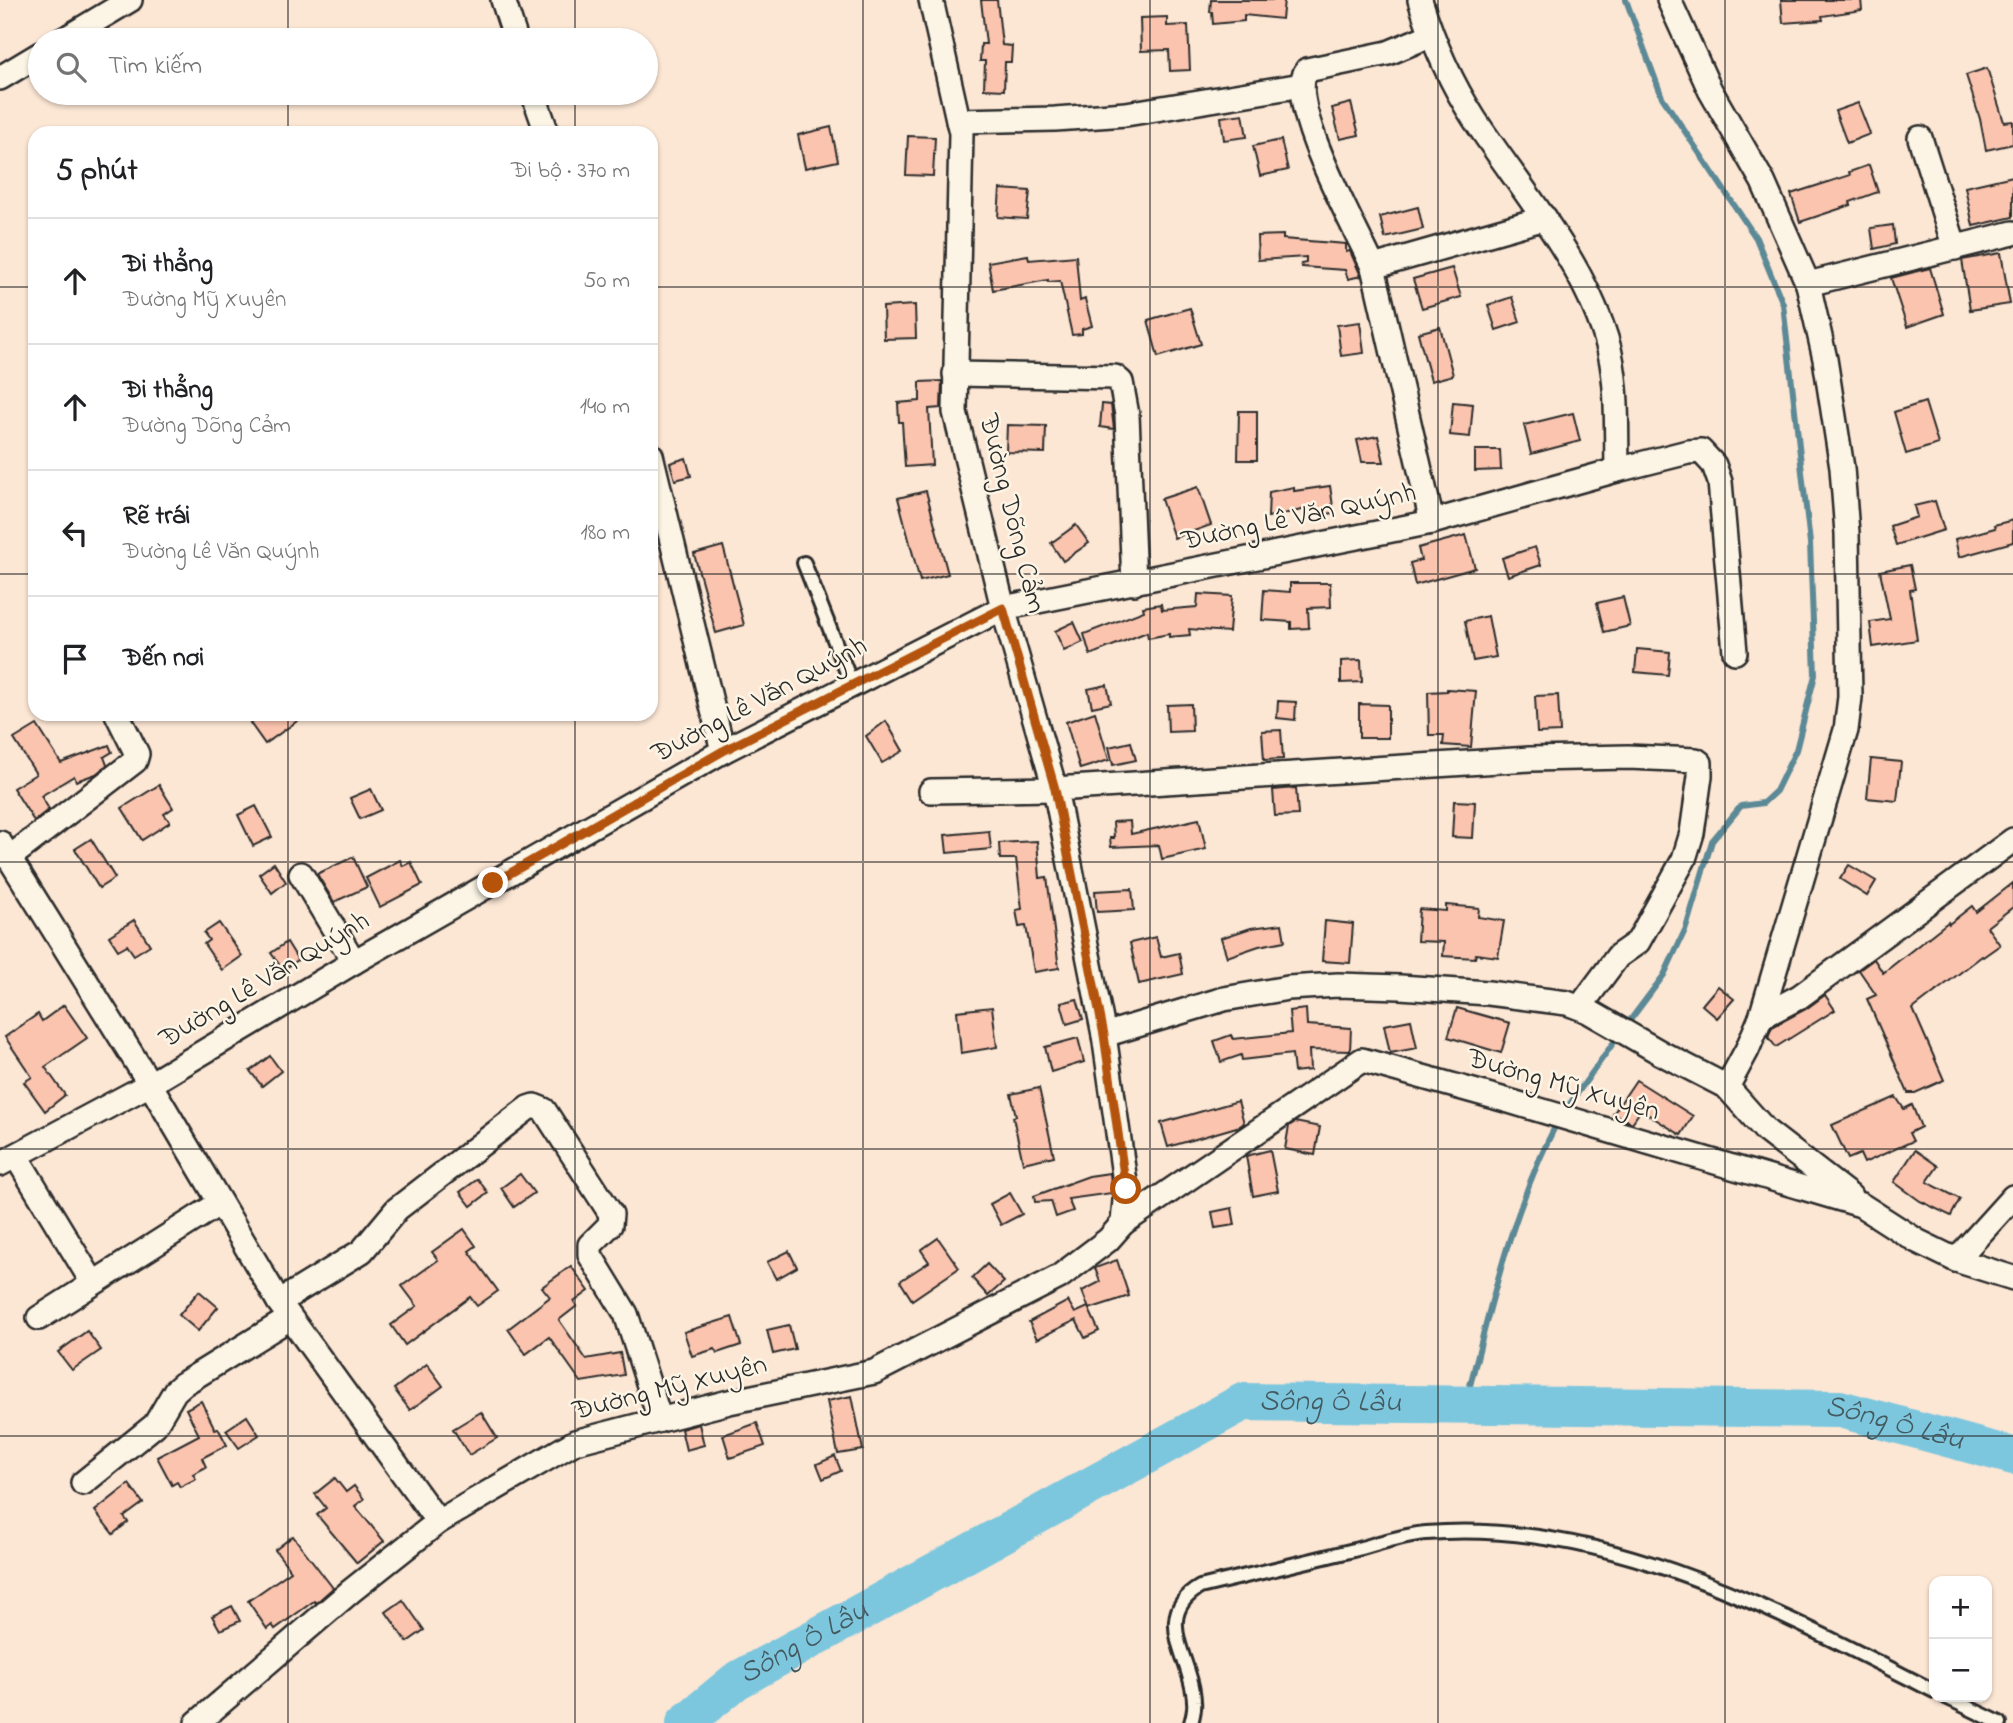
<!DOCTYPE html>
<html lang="vi">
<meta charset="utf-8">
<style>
:root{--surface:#fff;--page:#f6f6f6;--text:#202124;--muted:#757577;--line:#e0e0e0}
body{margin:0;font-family:"Indie Flower",sans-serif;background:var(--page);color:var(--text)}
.controls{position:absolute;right:21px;bottom:21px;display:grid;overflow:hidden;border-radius:14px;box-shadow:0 2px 5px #0004}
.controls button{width:63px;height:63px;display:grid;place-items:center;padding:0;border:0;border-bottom:2px solid var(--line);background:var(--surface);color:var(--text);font:35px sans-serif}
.stop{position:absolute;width:21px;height:21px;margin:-16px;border:5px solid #b45309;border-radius:50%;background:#fff}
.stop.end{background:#b45309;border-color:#fff;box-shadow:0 2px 7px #0008}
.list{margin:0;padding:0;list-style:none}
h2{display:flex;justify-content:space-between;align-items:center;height:91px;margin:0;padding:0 28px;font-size:30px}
h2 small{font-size:23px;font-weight:400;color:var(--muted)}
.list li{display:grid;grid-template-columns:46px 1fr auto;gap:21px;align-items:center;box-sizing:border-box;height:126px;padding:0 28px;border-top:2px solid var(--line)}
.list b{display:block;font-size:26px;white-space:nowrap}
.list p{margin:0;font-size:23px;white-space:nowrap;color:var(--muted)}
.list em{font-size:23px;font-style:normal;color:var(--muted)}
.icon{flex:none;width:38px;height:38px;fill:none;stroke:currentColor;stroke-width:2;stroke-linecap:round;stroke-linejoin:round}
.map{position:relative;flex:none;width:2013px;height:1723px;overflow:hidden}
.search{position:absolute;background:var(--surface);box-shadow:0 2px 5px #0004;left:28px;top:28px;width:630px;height:77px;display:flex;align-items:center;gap:18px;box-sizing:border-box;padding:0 24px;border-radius:38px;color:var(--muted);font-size:26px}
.panel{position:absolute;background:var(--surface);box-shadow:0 2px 5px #0004;left:28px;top:126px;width:630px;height:595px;border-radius:21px}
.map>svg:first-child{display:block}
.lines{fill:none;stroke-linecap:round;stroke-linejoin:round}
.stream{stroke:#5c8996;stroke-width:6}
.river{stroke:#7dc7de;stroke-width:38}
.building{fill:#fbc4ae;stroke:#2b2b2b;stroke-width:2}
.service-casing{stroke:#2b2b2b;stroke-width:18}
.minor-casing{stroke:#2b2b2b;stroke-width:28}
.service{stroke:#fcf5e5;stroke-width:12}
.minor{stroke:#fcf5e5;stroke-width:23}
.route{stroke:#b45309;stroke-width:9}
.grid{fill:none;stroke:#2b2b2b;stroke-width:2;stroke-opacity:0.55}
.labels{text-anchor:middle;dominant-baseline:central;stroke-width:5;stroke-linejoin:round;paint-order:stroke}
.street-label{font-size:28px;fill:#2b2b2b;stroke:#fcf5e5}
.water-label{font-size:30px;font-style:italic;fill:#445a61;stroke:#fcf5e5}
</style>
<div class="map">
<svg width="2013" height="1723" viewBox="0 0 2013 1723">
<rect width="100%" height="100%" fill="#fce6d4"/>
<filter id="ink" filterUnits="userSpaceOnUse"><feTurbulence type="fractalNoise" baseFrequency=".0143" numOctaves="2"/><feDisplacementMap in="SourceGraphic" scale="14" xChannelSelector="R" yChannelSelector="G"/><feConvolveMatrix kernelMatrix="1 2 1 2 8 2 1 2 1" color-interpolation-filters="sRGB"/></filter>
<g filter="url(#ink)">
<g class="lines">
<!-- stream -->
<g class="stream">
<polyline points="1625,1027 1664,975 1686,928 1712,841 1741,806 1763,803 1776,791 1796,750 1815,675 1810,543 1783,304 1756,238 1662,97 1626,0"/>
<polyline points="1564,1112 1619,1035"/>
<path d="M1465 1405C1490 1309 1511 1210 1558 1121"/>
</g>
<!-- river -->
<path class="river" id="s1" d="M685 1723 736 1681 1243 1402 1840 1409 2013 1456"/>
</g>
<!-- building -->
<g class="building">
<polygon points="981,0 997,0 1002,45 1012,46 1011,62 1005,62 1004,90 984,89 985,61 980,61 981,44 986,44"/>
<polygon points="1211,0 1284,0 1282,19 1244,15 1244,21 1213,24 1212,12 1210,12"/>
<polygon points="1781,0 1861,0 1862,10 1822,16 1823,20 1783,23"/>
<polygon points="1167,17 1167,26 1188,25 1190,70 1170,71 1169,50 1141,51 1140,18"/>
<polygon points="1987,68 2004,122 2013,121 2013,144 1986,150 1980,119 1966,75"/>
<polygon points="1351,103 1359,135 1340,139 1332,108"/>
<polygon points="1858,103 1870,134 1847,143 1835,111"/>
<polygon points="1243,114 1247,137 1224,140 1221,117"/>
<polygon points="831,127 838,161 805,168 798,135"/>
<polygon points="908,136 935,137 933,176 906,175"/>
<polygon points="1281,140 1288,170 1260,176 1253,146"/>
<polygon points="1869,165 1878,192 1850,202 1851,205 1800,222 1791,194 1850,175 1849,172"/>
<polygon points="2013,176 2013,217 1973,226 1965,187"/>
<polygon points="1000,189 1030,191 1027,219 998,217"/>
<polygon points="1418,207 1423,229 1385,238 1380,217"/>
<polygon points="1893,225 1895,244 1874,249 1871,228"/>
<polygon points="1283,235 1283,239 1346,244 1346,252 1350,251 1361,276 1348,279 1345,270 1302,267 1301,264 1306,263 1306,257 1258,260 1257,236"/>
<polygon points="2001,253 2010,304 1970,310 1962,260"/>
<polygon points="1028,255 1029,260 1076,256 1080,301 1085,299 1092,326 1082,329 1082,334 1072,335 1060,281 1048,282 1048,280 993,290 988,262"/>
<polygon points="1452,268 1461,297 1422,308 1413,279"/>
<polygon points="1930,268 1944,314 1907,327 1891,278"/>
<polygon points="1512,297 1520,322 1496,330 1488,305"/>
<polygon points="915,305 916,338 884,339 883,307"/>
<polygon points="1190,308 1201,344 1158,357 1148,320"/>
<polygon points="1360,322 1364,353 1341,356 1337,325"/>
<polygon points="1440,327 1453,375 1431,381 1418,333"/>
<polygon points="942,381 941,408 929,409 932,465 905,467 902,422 899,422 898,403 920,401 920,382"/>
<polygon points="1453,402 1473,404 1470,437 1450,435"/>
<polygon points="1925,402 1938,444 1906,454 1894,412"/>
<polygon points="1102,404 1111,405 1114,429 1100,427"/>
<polygon points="1239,411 1257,411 1257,460 1238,460"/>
<polygon points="1573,413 1580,441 1531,454 1524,425"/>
<polygon points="1007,425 1046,426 1045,453 1006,452"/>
<polygon points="1378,436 1384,462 1362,462 1357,440"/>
<polygon points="1475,450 1500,450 1501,470 1475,471"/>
<polygon points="686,458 691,476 675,480 670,463"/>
<polygon points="1330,486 1334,513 1308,516 1307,509 1268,517 1269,492 1294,487 1294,491"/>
<polygon points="1198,487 1211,525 1174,538 1161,499"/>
<polygon points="926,491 948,574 920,581 898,498"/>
<polygon points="1935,501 1944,530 1896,545 1890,526 1917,517 1914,506"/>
<polygon points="2013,520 2013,542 1959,557 1955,539 1995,528 1994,525"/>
<polygon points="1076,525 1089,543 1063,561 1051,543"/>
<polygon points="1466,535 1475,568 1415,585 1410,563 1421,560 1418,548"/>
<polygon points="723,546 744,625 716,633 694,554"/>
<polygon points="1535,547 1541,565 1508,576 1502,558"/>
<polygon points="1910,565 1915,589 1910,590 1917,640 1873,647 1870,622 1890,619 1880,571"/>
<polygon points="1290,583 1330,583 1331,607 1308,608 1309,628 1291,629 1291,622 1262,620 1264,590 1290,592"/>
<polygon points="1198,594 1232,596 1229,632 1189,629 1190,635 1169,637 1169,634 1148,638 1147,632 1090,655 1084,634 1144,611 1143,607 1161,604 1162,610 1197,607"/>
<polygon points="1623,597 1630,626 1604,632 1597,603"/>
<polygon points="1488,616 1496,657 1473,661 1465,621"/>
<polygon points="1074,622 1083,642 1064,651 1055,631"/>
<polygon points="1637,649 1670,652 1668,675 1635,672"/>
<polygon points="1361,660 1362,682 1341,683 1341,661"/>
<polygon points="1107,685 1111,703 1092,707 1088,689"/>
<polygon points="1447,689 1476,691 1471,747 1443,745 1444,735 1429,735 1428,692 1447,691"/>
<polygon points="1558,695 1560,732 1537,733 1535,696"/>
<polygon points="1278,701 1296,702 1295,720 1277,718"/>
<polygon points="1191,704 1192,731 1168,732 1167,705"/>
<polygon points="1359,704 1388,705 1388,738 1359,738"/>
<polygon points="1095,712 1109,760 1080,769 1066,722"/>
<polygon points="263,714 307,714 265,744 250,723"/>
<polygon points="886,721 903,751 882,763 866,736"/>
<polygon points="37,725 61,763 109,745 112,752 104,757 107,765 96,774 76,781 74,776 41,796 49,809 34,821 13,788 36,774 14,739"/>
<polygon points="1281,730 1283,759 1264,760 1262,731"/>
<polygon points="1131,742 1136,760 1113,765 1109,747"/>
<polygon points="1871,759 1901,762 1897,801 1867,798"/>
<polygon points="159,785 173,808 164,814 170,822 142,840 122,808"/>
<polygon points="1296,788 1298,815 1275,816 1273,790"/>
<polygon points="371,789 381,810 360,819 350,798"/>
<polygon points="1454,801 1475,802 1473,838 1452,837"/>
<polygon points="256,806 272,837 253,846 238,815"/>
<polygon points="1199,819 1206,849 1162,859 1159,845 1111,847 1110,838 1114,838 1113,822 1130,821 1131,834"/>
<polygon points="989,831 991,849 947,853 945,835"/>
<polygon points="91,839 115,878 99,888 75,849"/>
<polygon points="1037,841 1040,878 1047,877 1059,968 1034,972 1026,926 1019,927 1016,910 1022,909 1016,859 1000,859 999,843"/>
<polygon points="353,857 367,887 334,902 317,874"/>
<polygon points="400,860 403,866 411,862 422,885 380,907 366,878"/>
<polygon points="274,863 286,882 272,893 259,874"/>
<polygon points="1849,865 1876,881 1867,896 1840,879"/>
<polygon points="2013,883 2013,907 1987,927 2000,945 1983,957 1982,956 1913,1009 1944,1080 1915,1093 1908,1093 1867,999 1876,995 1859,970 1874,959 1883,973 1948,922 1949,924 1972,906 1976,912"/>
<polygon points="1132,889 1134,910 1097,912 1095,891"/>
<polygon points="1446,905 1479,908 1478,917 1504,921 1498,957 1476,954 1475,958 1443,956 1444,942 1417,941 1419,909 1446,911"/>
<polygon points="134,920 150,945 134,955 127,945 118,950 109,936"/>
<polygon points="1325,921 1353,924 1350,963 1322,961"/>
<polygon points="219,923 242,956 222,970 204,944 209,940 204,933"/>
<polygon points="1282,924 1285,941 1259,946 1227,957 1221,938 1251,928"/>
<polygon points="1156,937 1161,957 1179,953 1183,974 1139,984 1130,943"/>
<polygon points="287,942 298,960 283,970 271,953"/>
<polygon points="1718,986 1734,999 1717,1018 1702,1005"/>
<polygon points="1825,995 1835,1010 1776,1047 1768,1037 1772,1027 1806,1009"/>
<polygon points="1077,999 1083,1019 1067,1024 1061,1003"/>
<polygon points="64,1005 87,1038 45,1067 65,1095 45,1111 24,1082 32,1077 5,1037 38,1014 42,1021"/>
<polygon points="992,1007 997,1047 961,1053 957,1011"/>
<polygon points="1457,1008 1510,1023 1501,1053 1448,1037"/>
<polygon points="1306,1009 1307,1025 1351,1028 1350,1051 1309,1050 1310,1070 1294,1072 1292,1054 1242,1060 1241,1055 1221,1062 1214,1041 1231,1035 1233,1039 1291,1033 1289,1011"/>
<polygon points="1411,1020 1417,1048 1390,1053 1384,1025"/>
<polygon points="1078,1038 1084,1062 1051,1072 1045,1047"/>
<polygon points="270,1056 281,1071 262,1086 250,1071"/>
<polygon points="1636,1080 1693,1116 1681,1135 1641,1110 1632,1123 1613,1114"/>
<polygon points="1039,1088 1054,1156 1023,1163 1013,1117 1016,1116 1011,1094"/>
<polygon points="1896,1097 1904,1109 1912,1105 1921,1127 1909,1133 1913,1141 1864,1163 1860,1154 1848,1159 1832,1125"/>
<polygon points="1238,1101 1244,1123 1240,1126 1168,1147 1161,1123"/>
<polygon points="1295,1122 1320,1127 1315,1155 1285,1149 1289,1126"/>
<polygon points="1270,1150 1278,1191 1253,1196 1246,1156"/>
<polygon points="1915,1150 1938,1166 1927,1182 1960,1199 1951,1216 1920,1201 1894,1182"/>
<polygon points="1110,1173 1112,1193 1068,1199 1073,1211 1056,1217 1051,1201 1035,1202 1034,1196 1089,1176"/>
<polygon points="520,1174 534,1193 514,1207 501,1188"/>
<polygon points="478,1179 488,1193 471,1206 460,1192"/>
<polygon points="1010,1193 1022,1214 1001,1225 990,1204"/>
<polygon points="1232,1208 1235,1225 1215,1228 1212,1212"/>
<polygon points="464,1229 476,1246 469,1251 498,1291 477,1306 470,1297 405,1345 391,1325 417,1306 402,1286 438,1260 432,1252"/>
<polygon points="938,1238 959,1268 912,1300 900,1281 929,1262 921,1250"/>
<polygon points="789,1251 797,1267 776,1279 767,1262"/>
<polygon points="1117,1260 1129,1296 1089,1309 1082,1291 1100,1282 1095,1268"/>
<polygon points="987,1264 1004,1282 988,1296 972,1278"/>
<polygon points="571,1266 589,1291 574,1302 577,1306 559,1320 586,1359 620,1353 624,1375 581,1382 549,1337 526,1354 508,1329 550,1297 542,1287"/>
<polygon points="199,1291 218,1307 198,1331 179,1315"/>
<polygon points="1068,1301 1075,1313 1088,1307 1099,1331 1085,1338 1076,1320 1037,1339 1029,1322"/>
<polygon points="732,1317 741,1345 717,1353 715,1349 692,1356 684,1332"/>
<polygon points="789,1325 795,1349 773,1354 767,1330"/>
<polygon points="87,1331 101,1350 72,1370 58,1352"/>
<polygon points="427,1364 443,1386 410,1410 394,1389"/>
<polygon points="852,1396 863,1450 838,1454 827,1401"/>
<polygon points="201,1401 215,1429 218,1428 227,1445 202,1458 206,1467 193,1474 196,1479 180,1487 177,1482 172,1485 157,1457 199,1435 186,1409"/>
<polygon points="481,1412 497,1438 469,1455 453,1429"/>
<polygon points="247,1416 259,1435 239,1448 226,1430"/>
<polygon points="757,1423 765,1446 730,1458 723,1435"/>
<polygon points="699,1424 704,1445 686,1450 681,1429"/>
<polygon points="835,1456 841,1471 823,1479 817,1464"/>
<polygon points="335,1478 346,1492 354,1486 364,1499 355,1506 384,1541 357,1563 317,1515 326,1508 315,1494"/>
<polygon points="129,1484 143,1503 124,1517 128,1522 113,1534 95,1511"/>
<polygon points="293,1536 333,1588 316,1603 314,1601 275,1629 272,1625 267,1629 248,1601 291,1571 275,1550"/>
<polygon points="403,1600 424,1630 407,1642 386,1612"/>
<polygon points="232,1606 240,1621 220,1630 212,1616"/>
</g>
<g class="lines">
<defs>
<g id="service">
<polyline points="804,563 852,685"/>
<polyline points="1946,1697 2000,1723"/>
<path d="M1191 1723C1193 1716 1195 1708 1194 1701 1193 1660 1150 1616 1200 1587 1251 1575 1303 1562 1354 1550 1377 1544 1402 1535 1426 1533 1607 1518 1778 1612 1934 1691"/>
</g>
<g id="minor">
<polyline points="503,0 516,40"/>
<polyline points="931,0 961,133 955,412 1003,608 1055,789 1104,1035 1126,1189 1123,1223"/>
<path d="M1420 0C1433 42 1451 83 1475 120 1522 191 1580 256 1606 338 1619 379 1616 427 1617 470"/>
<polyline points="1669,0 1710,90 1763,182 1808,284 1825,359 1842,468 1847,533 1850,697 1846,730 1761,1017"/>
<path d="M1431 35 1388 53 1307 70C1283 101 1358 232 1373 267L1432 522"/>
<polyline points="63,40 130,0"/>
<polyline points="0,78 40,54"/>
<polyline points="533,93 547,133"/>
<polyline points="958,121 1055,119 1126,114 1302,85"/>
<polyline points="1920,138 1955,248"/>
<polyline points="1373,267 1545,218"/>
<polyline points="1808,284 2013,233"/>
<polyline points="955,374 1115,377 1121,382 1127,415 1134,583"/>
<polyline points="651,455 723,751"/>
<polyline points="931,791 1055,789 1530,759 1628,757 1696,760 1700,763 1700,776 1692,833 1684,859 1638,942 1618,956 1580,1007"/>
<polyline points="0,843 150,1084 279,1302 438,1522"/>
<polyline points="9,858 135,761 137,754 117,714"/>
<polyline points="301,874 354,962"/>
<polyline points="1104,1035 1224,999 1288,988 1338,985 1400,987 1488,993 1567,1003 1588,1011 1661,1053 1727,1087 1766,1131 1850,1196"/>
<polyline points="1727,1087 1747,1050 1761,1017 1799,997 2013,840"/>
<polyline points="16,1156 93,1283"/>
<polyline points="0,1164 150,1084 354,962 723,751 1003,608 1432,522 1617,470 1688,452 1701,451 1714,465 1720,482 1735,652"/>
<polyline points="1956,1260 2013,1197"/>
<polyline points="279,1302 362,1251 397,1209 528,1108 534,1106 544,1110 611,1214 610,1225 590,1245 590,1255 626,1314 660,1420"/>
<polyline points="39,1318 220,1203"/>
<polyline points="83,1483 155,1425 175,1391 183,1384 290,1318"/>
<polyline points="197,1723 351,1591 438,1522 575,1442 729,1402 874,1372 1059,1277 1108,1240 1123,1223 1362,1060 1509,1101 1861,1205 1917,1241 1956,1260 2013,1278"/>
</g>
</defs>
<!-- service casing -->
<use href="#service" class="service-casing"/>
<!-- minor casing -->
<use href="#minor" class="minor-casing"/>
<!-- service -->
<use href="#service" class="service"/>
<!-- minor -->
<use href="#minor" class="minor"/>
</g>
</g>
<g class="lines" filter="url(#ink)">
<!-- route -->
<polyline class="route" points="493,883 723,751 1003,608 1055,789 1104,1035 1126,1189"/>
</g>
<!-- grid -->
<path class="grid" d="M288 0V40M575 0V40M863 0V1723M1150 0V1723M1438 0V1723M1725 0V1723M288 93V133M575 93V133M0 287H35M651 287H2013M0 574H35M651 574H2013M288 714V1723M575 714V1723M0 862H2013M0 1149H2013M0 1436H2013"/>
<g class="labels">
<!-- street labels -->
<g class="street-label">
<text transform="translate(1011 514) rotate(76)">Đường Dõng Cảm</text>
<text transform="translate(1299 518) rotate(-12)">Đường Lê Văn Quýnh</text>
<text transform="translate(760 701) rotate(-28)">Đường Lê Văn Quýnh</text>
<text transform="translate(265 981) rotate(-31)">Đường Lê Văn Quýnh</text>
<text transform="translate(1563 1086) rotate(16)">Đường Mỹ Xuyên</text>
<text transform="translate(670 1389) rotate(-14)">Đường Mỹ Xuyên</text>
</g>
<!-- water labels -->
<g class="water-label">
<text stroke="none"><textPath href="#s1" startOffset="732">Sông Ô Lâu</textPath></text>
<text stroke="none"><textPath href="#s1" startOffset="1298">Sông Ô Lâu</textPath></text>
<text stroke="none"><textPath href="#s1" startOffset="144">Sông Ô Lâu</textPath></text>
</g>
</g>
</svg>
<div class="controls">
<button>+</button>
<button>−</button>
</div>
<div class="stop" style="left:1126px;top:1189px"></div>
<div class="stop end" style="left:493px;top:883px"></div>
<div class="search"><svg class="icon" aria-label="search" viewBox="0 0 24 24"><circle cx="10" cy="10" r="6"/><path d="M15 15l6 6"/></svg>Tìm kiếm</div>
<section class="panel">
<h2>5 phút<small>Đi bộ · 370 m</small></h2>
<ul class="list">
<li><svg class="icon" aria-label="ahead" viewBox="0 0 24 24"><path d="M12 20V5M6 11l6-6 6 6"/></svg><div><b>Đi thẳng</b><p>Đường Mỹ Xuyên</p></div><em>50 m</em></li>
<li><svg class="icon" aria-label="ahead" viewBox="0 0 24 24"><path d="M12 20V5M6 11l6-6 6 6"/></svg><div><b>Đi thẳng</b><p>Đường Dõng Cảm</p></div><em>140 m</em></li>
<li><svg class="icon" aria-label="left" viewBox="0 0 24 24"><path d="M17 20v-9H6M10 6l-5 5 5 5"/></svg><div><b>Rẽ trái</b><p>Đường Lê Văn Quýnh</p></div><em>180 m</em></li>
<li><svg class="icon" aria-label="arrive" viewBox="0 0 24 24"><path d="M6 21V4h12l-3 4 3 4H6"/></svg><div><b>Đến nơi</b></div></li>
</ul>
</section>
</div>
